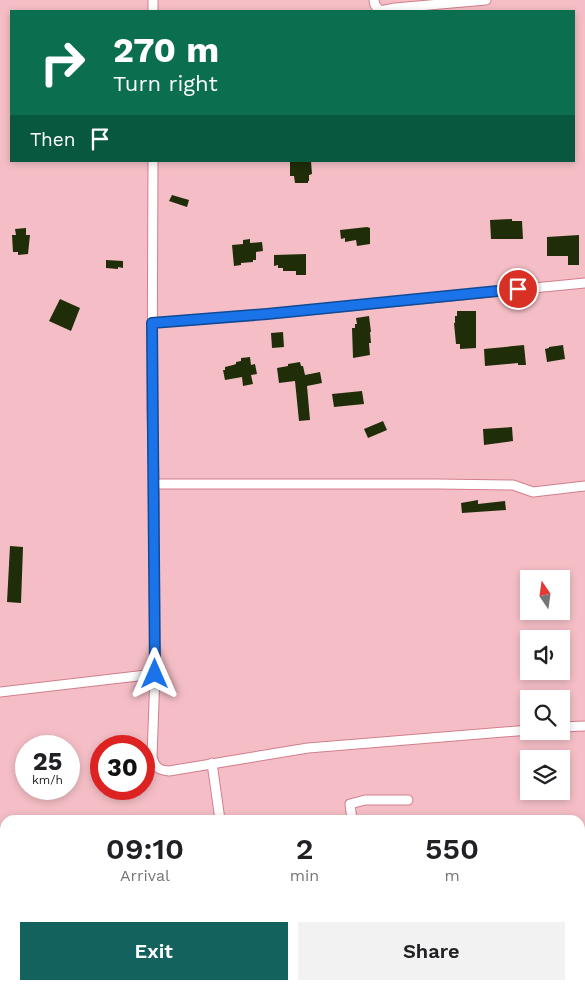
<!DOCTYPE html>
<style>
body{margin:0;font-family:"Work Sans",sans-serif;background:#f2f2f2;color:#202124;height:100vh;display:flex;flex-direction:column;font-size:19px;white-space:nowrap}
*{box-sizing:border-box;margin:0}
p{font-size:16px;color:#757577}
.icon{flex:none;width:28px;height:28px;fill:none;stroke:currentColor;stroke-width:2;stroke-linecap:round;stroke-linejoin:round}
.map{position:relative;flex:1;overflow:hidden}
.side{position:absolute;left:0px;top:815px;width:585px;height:175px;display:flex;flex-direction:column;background:#fff;border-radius:15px 15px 0 0;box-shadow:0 2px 8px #0003}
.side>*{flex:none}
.top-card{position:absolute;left:10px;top:10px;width:565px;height:152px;border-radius:0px;box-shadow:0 2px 8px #0003;background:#0b6e4f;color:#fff;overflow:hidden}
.needle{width:32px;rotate:347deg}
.tools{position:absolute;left:520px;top:570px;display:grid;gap:10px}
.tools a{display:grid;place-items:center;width:50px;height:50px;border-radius:0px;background:#fff;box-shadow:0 2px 8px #0003;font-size:25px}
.speed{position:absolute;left:15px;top:735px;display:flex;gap:10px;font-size:25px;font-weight:700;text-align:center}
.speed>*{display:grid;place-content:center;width:65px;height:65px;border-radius:50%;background:#fff;box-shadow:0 2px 8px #0003;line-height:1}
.speed small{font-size:12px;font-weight:400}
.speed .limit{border:8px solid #d22;background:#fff;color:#111}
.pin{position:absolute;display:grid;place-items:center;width:42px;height:42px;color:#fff;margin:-21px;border:2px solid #fff;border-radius:50%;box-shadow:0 1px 5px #0007}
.me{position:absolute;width:55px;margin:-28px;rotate:0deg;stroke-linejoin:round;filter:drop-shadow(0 0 4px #0008)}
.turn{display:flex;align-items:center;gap:18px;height:105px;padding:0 20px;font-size:22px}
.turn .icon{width:65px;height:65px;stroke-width:2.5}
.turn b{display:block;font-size:35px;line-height:42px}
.then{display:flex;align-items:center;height:48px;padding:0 20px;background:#0003;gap:10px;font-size:19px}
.eta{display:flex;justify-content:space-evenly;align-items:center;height:85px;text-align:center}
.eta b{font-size:30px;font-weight:600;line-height:35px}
.button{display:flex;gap:10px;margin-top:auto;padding:10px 20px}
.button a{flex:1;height:58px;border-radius:0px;background:#14625e;color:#fff;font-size:20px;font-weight:600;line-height:58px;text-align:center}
.button a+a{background:#f2f2f2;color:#202124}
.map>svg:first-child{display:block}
</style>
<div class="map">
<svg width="585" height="990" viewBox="0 0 585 990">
<rect width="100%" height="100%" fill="#f5bec6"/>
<g fill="#1f2e09">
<polygon points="290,161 311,161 312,174 309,175 309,181 308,181 308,183 295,183 294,176 290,176"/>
<polygon points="172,195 189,200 187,207 169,201"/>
<polygon points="512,219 512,221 522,221 523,239 491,239 490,220"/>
<polygon points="367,227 370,228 370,244 357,246 356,240 345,242 345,238 341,239 340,230"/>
<polygon points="26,228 26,235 30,235 28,254 18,255 18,252 13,252 12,235 16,235 15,229"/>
<polygon points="579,235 579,265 568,265 568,256 547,256 547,237"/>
<polygon points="250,239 250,243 262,242 263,251 256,252 256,260 253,260 253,262 241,263 241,265 234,266 232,245 243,244 243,240"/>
<polygon points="306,254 306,275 296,275 296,271 283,271 283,268 278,268 278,265 274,266 274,255"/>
<polygon points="106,260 123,261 123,268 118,267 118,269 106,268"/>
<polygon points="60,299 80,308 71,331 49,321"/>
<polygon points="457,311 476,311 476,348 460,349 460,344 456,344 454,323 455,323 455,316 457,316"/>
<polygon points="369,316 371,332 370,332 371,343 369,343 370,355 353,358 352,328 355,328 355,324 357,324 356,318"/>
<polygon points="283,332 284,347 272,348 271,333"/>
<polygon points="524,345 526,365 518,365 518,363 485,366 484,349"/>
<polygon points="563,345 565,359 547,362 545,349 549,348 549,347"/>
<polygon points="250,357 251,365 255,364 257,374 251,375 253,384 243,386 242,377 225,380 223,370 225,370 225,367 233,365 236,364 236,362 241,361 241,358"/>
<polygon points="300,362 301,366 303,366 305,375 320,372 322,383 307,386 310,420 299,421 295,381 279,383 277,368 288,366 288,364"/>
<polygon points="362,391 364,404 334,407 332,394"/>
<polygon points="383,421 387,430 368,438 364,429"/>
<polygon points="512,427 513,441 484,445 483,429"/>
<polygon points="478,500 478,504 505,501 506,510 462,513 461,503"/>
<polygon points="10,546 23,547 21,603 7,602"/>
</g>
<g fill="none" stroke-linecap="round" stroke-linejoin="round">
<g stroke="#d27e8c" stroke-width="11">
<g id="street">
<polyline points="153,0 153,11"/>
<polyline points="374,0 375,5 380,11 395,8 486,0"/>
<polyline points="153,161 152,408 154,484 437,484 513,485 533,492 585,486"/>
<polyline points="152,323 267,314 585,283"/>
<polyline points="154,484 155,674"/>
<path d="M0,692l155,-18 -3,83c3,10 6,13 17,14l139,-23 221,-18"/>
<polyline points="561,727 585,726"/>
<polyline points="212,763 220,820"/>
<polyline points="352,820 350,804 365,800 408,800"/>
<polyline points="0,857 5,887"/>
<polyline points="22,985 22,990"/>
<polyline points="228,985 228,990"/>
<polyline points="372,985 373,990"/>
<polyline points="478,985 479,990"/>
</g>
</g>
<use href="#street" stroke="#fff" stroke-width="9"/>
</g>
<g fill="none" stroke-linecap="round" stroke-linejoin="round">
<g stroke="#114b97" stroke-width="12">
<polyline id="route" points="155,674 152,323 267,314 518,289"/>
</g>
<use href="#route" stroke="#1a73e8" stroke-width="9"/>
</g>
</svg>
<div class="tools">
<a><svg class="needle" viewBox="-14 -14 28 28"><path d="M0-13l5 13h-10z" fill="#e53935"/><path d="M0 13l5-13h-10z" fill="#757577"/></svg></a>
<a><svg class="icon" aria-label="sound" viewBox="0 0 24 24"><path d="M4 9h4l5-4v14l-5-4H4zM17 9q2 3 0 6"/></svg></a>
<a><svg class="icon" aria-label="search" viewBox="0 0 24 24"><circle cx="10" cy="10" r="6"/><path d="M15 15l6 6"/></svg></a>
<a><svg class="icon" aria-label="layers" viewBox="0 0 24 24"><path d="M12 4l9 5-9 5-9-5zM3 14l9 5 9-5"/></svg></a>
</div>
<div class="speed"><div>25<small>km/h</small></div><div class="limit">30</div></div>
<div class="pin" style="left:518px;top:289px;background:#d93025"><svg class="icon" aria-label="arrive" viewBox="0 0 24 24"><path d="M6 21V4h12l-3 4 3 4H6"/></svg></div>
<svg class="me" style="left:155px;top:674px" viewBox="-20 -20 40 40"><path d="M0-17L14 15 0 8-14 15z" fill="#1a73e8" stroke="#fff" stroke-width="4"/></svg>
<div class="top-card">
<div class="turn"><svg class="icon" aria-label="right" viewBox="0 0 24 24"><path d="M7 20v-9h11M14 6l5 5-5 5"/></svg><div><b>270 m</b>Turn right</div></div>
<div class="then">Then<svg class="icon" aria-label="arrive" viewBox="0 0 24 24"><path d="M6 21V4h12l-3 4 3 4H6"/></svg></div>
</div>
<section class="side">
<div class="eta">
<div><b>09:10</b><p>Arrival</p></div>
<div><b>2</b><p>min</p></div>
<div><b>550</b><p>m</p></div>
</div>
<div class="button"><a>Exit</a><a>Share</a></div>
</section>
</div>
